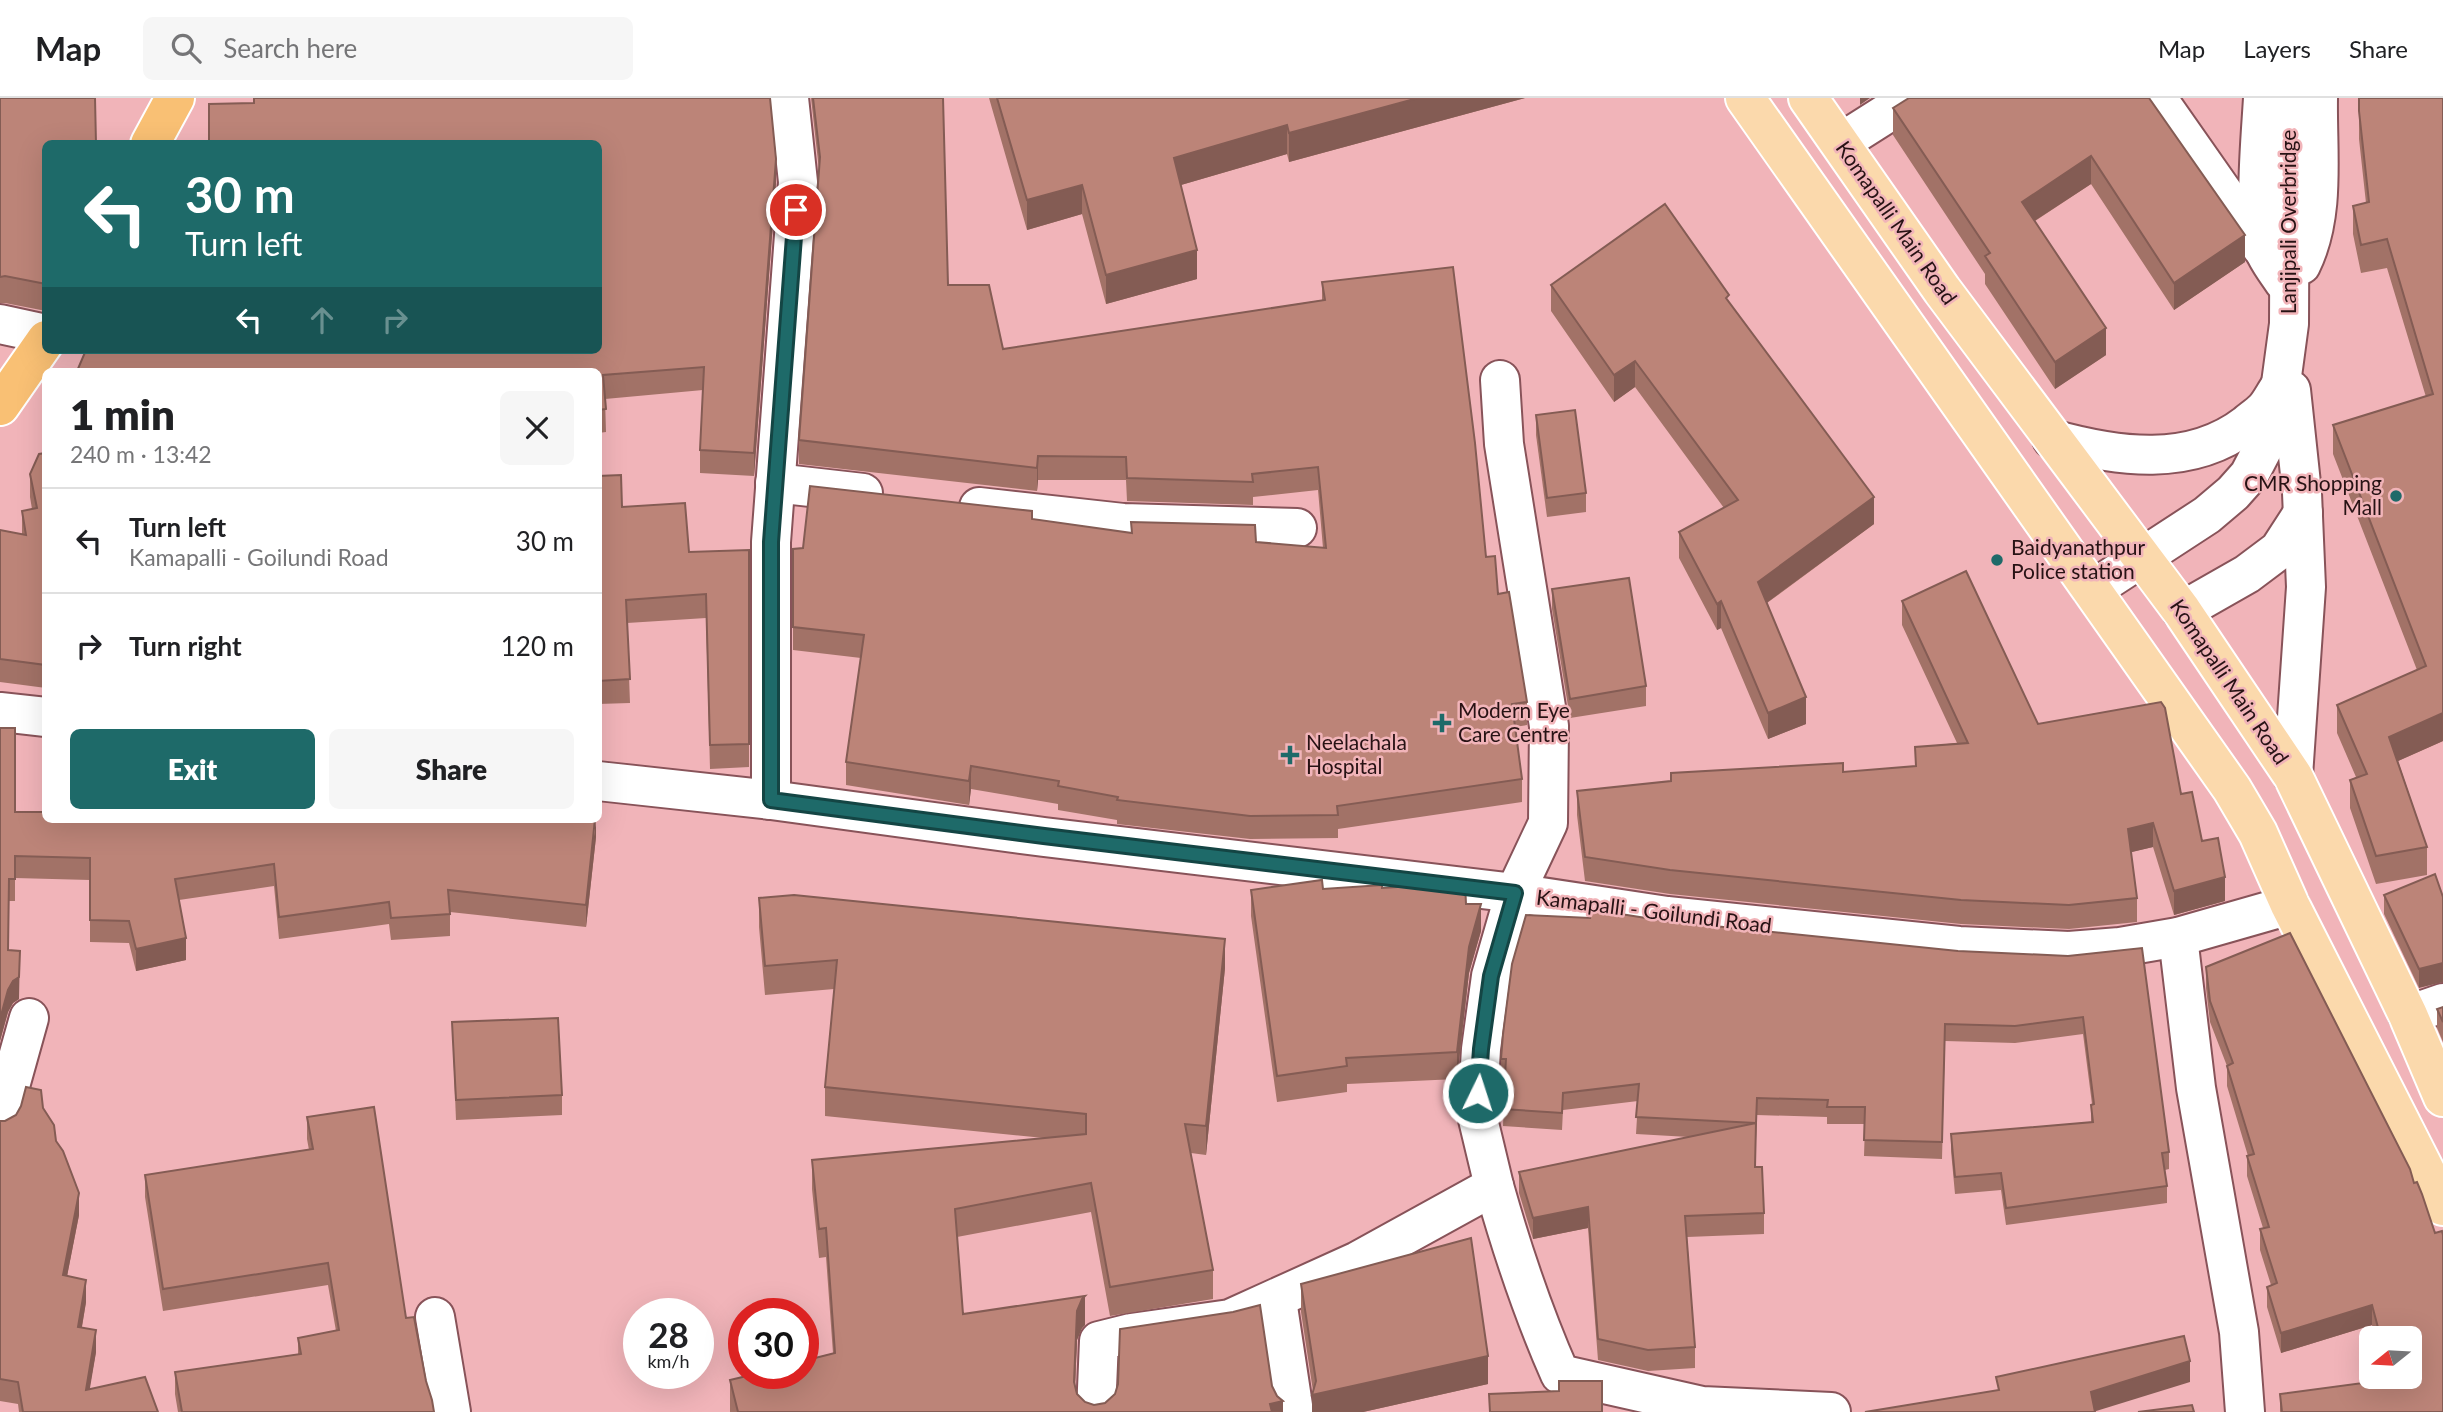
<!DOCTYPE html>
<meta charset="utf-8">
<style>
body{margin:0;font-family:Lato,sans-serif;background:#f6f6f6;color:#202124;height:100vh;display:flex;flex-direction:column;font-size:26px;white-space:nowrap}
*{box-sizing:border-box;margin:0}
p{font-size:23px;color:#757577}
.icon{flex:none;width:38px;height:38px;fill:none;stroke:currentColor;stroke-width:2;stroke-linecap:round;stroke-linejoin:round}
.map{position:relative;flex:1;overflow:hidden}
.side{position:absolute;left:42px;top:270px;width:560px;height:455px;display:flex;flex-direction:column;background:#fff;border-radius:10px;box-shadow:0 7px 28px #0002}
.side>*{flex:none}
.banner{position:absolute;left:42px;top:42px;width:560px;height:214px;border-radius:10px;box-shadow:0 7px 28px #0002;background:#1e6a69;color:#fff;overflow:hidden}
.needle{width:46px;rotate:252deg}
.tools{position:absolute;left:2359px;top:1228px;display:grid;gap:14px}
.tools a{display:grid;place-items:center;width:63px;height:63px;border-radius:10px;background:#fff;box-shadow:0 7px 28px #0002;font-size:35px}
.speed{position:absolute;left:623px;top:1200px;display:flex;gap:14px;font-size:35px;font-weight:700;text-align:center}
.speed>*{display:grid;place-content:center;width:91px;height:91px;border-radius:50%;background:#fff;box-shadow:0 7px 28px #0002;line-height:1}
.speed small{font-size:18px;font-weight:400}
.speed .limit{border:10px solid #d22;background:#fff;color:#111}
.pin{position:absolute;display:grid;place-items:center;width:60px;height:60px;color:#fff;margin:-30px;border:4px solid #fff;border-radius:50%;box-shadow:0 2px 7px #0007}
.me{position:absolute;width:77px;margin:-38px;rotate:4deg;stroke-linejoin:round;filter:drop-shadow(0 0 5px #0008)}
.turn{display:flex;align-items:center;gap:24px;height:147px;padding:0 28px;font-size:32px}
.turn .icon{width:91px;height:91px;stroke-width:2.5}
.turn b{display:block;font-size:49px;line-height:60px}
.lanes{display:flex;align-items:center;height:66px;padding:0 28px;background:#0003;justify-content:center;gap:35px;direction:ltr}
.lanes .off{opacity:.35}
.round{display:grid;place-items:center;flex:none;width:74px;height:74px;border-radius:10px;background:#f6f6f6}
.headline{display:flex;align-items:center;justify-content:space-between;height:119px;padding:0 28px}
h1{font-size:42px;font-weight:800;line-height:52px}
.cta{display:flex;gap:14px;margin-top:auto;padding:14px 28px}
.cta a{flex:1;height:80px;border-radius:10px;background:#1e6a69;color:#fff;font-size:28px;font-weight:800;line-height:80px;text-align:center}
.cta a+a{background:#f6f6f6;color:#202124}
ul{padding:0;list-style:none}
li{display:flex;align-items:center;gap:21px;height:105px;padding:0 28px;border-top:2px solid #e0e0e0}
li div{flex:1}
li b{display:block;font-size:26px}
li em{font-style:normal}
header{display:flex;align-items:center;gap:42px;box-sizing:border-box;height:98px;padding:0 35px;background:#fff;border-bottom:2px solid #e0e0e0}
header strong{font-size:33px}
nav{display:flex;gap:38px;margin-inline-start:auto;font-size:24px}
.search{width:490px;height:63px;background:#f6f6f6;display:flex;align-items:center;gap:18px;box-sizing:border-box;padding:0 24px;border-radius:10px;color:#757577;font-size:26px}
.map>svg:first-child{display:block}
</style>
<header>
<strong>Map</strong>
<div class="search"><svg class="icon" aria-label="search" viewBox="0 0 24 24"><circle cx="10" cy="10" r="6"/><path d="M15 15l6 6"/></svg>Search here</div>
<nav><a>Map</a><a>Layers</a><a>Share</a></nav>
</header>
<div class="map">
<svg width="2443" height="1314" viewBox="0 0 2443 1314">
<rect width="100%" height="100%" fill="#f1b4b9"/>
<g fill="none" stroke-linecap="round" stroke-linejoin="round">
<g stroke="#885359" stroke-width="42">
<g id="minor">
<polyline points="2157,0 2262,150"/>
<path d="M2263,0c-2,37 -11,125 3,156 5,10 12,19 18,28"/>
<polyline points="1840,45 1911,0"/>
<path d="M2301,167c25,-50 16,-112 17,-167"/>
<polyline points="0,226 46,236"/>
<polyline points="2291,292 2302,395 2306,489 2293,678"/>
<path d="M2052,341c65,18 138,29 195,-15 6,-5 12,-9 17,-14 6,-6 10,-15 15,-22"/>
<polyline points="775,385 863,395"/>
<polyline points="979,409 1123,425 1297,430"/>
<polyline points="2092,492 2207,417 2233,395 2249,377 2271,335 2277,315 2289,226 2290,0"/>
<polyline points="2182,513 2247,476 2279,452 2303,415"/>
<polyline points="0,614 46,619"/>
<polyline points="598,683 771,702 1044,739 1515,795 1667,818 1959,848 2069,853 2120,849 2178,839 2290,807"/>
<polyline points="771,702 771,444 798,84 789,0"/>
<polyline points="2178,839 2196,990 2239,1234 2245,1314"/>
<polyline points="2408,917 2443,905"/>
<polyline points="0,1024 29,920"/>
<path d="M1494,1088c18,64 39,127 66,188l142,32 129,6"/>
<polyline points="1277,1202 1294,1314"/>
<polyline points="435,1219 451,1314"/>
<polyline points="1096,1314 1099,1243 1131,1235 1230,1221 1358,1163 1494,1088 1477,1017 1481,951 1491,878 1515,795 1548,725 1549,628 1504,346 1500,282"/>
</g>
</g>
<g stroke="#fff" stroke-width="42">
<g id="major">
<polyline points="1745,0 2232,691 2258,735 2290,807 2443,1108"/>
<polyline points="1808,0 1942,192 2182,513 2293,678 2408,917 2443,999"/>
</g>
</g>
<g stroke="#fff" stroke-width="42">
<g id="highway">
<polyline points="150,46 175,0"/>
<polyline points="0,308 46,242"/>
</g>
</g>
<use href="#minor" stroke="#fff" stroke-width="38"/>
<use href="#major" stroke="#fbd9ac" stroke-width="38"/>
<use href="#highway" stroke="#f9c074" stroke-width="38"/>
</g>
<g fill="#a27267">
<polygon points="0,0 46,46 46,213 5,205 0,205"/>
<polygon points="811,0 943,0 948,187 1003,251 1322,202 1322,184 1486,459 1498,496 1527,604 1527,627 1515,629 1522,681 1522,704 1338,731 1338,740 1250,741 1117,726 1117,722 1058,712 1058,706 971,691 969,707 846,687 846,664 861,560 793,552 793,451 803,450 1032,421 1131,435 1131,424 1256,444 1323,450 1318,392 1253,399 1253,407 1127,403 1126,382 1038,382 1037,393 799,366 799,342 819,72"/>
<polygon points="989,0 1525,0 1289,64 1287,56 1181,87 1197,181 1106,206 1082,116 1027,132"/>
<polygon points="2149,0 2245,164 2174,212 2091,86 2035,123 2106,257 2055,291 1985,186 1985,176 1893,37 1893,10"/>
<polygon points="2359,0 2443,0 2443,643 2398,663 2427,749 2427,777 2376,786 2350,710 2350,682 2356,679 2337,635 2337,607 2417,572 2333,356 2333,327 2426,299 2387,170 2361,175 2353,136 2353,108 2366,105 2359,41"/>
<polygon points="776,84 754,378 700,375 700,352 703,292 605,301 606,334 598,335 598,273"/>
<polygon points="1551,187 1729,204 1874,426 1767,505 1806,626 1768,641 1721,530 1717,532 1679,460 1679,434 1724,410 1635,289 1614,304 1551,213"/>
<polygon points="1536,317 1586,395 1586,414 1547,419 1536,337"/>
<polygon points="46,355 46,590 0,584 0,432 22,436 22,413 32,411 30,399 30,376"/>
<polygon points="598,378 622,409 689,454 749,452 749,669 710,671 706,520 627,525 630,605 598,606"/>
<polygon points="1552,491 1646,588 1646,608 1570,620 1552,511"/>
<polygon points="1902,503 2038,626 2181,696 2225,803 2174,817 2153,749 2131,754 2137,800 2137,824 2069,831 1961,826 1670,796 1585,783 1577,717 1577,693 1843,674 1915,668 1915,649 1957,645 1902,527"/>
<polygon points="0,630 15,714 596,739 586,829 450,814 450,838 391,842 389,826 279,841 274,788 179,802 186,862 136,873 129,845 90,844 90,782 15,780 15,803 9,803 8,852 19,901 13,905 8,914 0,943"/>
<polygon points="1382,790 1466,806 1481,833 1469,875 1457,981 1347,986 1347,994 1277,1004 1251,818 1251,792"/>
<polygon points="2384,797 2443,799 2419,890 2384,816"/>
<polygon points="759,800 1225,870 1206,1057 1191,1055 1213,1172 1213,1201 1110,1218 1091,1114 957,1139 963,1216 1085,1227 1082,1230 1077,1242 1075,1288 1077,1296 1085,1304 1094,1307 1272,1288 1283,1314 730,1314 730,1282 833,1255 826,1159 819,1160 812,1091 812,1062 1044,1040 825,1018 825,989 834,891 765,897 759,829"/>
<polygon points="1589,811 1665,823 1958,853 2068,858 2169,1054 2169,1071 2165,1072 2167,1088 2167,1105 2006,1127 2001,1092 1955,1096 1951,1053 1951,1036 2091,1024 2091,1007 2092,1006 2083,936 2015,945 1945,943 1942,1061 1864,1058 1865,1026 1827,1026 1827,1019 1757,1017 1755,1069 1764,1115 1764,1136 1687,1139 1695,1249 1695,1270 1648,1273 1598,1262 1588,1130 1533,1141 1519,1095 1519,1074 1689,1039 1636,1036 1638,1003 1563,1012 1562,1032 1503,1028 1505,978 1501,978 1501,961 1589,820"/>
<polygon points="2290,835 2410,1071 2414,1085 2417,1084 2422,1096 2435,1135 2442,1133 2443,1137 2443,1314 2280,1314 2280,1296 2387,1282 2387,1279 2410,1279 2410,1241 2375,1241 2372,1227 2281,1255 2267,1209 2267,1189 2271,1187 2260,1152 2260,1131 2263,1130 2247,1078 2247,1058 2248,1058 2227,988 2227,968 2210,924 2206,890 2206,869"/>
<polygon points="2443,909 2443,944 2437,930 2437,911"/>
<polygon points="452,924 562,997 562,1017 456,1022"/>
<polygon points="43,1010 56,1043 79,1117 67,1178 86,1204 82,1229 96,1254 89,1292 158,1314 19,1314 18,1306 0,1303 0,1023 5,1023"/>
<polygon points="307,1019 406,1220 434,1314 178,1314 175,1296 175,1274 298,1256 298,1240 336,1233 328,1187 163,1213 145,1099 145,1077 309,1052 307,1041"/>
<polygon points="1301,1186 1488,1286 1363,1314 1312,1314 1313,1293 1301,1214"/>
</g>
<g fill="#845c54">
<polygon points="1418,0 1525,0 1289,64 1289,35"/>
<polygon points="1860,0 1870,0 1860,7"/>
<polygon points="1287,27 1287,56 1174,89 1174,60"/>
<polygon points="2091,58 2091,86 2022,131 2022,104"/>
<polygon points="776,61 776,84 754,378 754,355"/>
<polygon points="1082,87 1082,116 1027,132 1027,102"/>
<polygon points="2245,137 2245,164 2174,212 2174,185"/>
<polygon points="1197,152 1197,181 1106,206 1106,177"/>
<polygon points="2106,230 2106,257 2055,291 2055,264"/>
<polygon points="1635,263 1635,289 1614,304 1614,277"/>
<polygon points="1038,358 1038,382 1037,393 1037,370"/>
<polygon points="1874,399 1874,426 1758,511 1758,484"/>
<polygon points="1721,503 1721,530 1717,532 1717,506"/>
<polygon points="1806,599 1806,626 1768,641 1768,615"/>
<polygon points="2443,615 2443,643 2389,667 2389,639"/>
<polygon points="971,668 971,691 969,707 969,683"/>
<polygon points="596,721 596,739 586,829 586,807"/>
<polygon points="2153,725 2153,749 2128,755 2128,731"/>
<polygon points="2225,779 2225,803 2174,817 2174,793"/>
<polygon points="1481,806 1481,833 1469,875 1457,981 1457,954 1469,849"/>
<polygon points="186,840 186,862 136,873 136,851"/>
<polygon points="1225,841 1225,870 1206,1057 1206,1028"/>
<polygon points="20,853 19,901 13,905 8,914 0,943 0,921"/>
<polygon points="2443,865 2443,884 2419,890 2419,871"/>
<polygon points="79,1095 79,1117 63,1199 63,1177"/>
<polygon points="1588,1109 1588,1130 1533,1141 1533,1120"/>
<polygon points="86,1182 86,1204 78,1251 78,1229"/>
<polygon points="1085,1198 1085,1227 1082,1230 1077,1242 1074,1313 1077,1213 1082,1201"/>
<polygon points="2372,1207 2372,1227 2281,1255 2281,1235"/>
<polygon points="96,1232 96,1254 86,1314 86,1292"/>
<polygon points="1488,1258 1488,1286 1363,1314 1312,1314 1312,1297"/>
<polygon points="2190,1263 2190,1284 2093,1314 2091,1294"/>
<polygon points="1283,1303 1283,1314 1270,1314 1270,1306"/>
</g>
<g fill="#bc8478" stroke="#845c54" stroke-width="2">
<polygon points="0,0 95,0 96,46 46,46 46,186 5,178 0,179"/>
<polygon points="254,0 770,0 776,61 754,355 700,352 704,269 603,277 606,311 598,312 598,273 77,273 86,252 598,252 598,46 209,46 209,6 254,5"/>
<polygon points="813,0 943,0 948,187 989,187 1003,251 1325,202 1322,184 1453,169 1475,345 1486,459 1495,458 1498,496 1509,494 1527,604 1512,606 1522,681 1337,708 1338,717 1250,718 1117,702 1118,699 1058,688 1059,683 971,668 969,683 846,664 864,537 793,529 793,451 803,450 810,388 1032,413 1032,421 1132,435 1131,424 1255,427 1256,444 1326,450 1318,369 1252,376 1253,384 1127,380 1126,359 1038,358 1037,370 799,342 820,59"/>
<polygon points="997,0 1418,0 1289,35 1287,27 1174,60 1197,152 1106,177 1082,87 1027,102"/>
<polygon points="1909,0 2149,0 2245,137 2174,185 2091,58 2022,104 2106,230 2055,264 1985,158 1990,155 1893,10"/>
<polygon points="2359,0 2443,0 2443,615 2389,639 2427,749 2376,758 2350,682 2367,676 2337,607 2426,568 2333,327 2433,296 2387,141 2361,147 2353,108 2369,104 2359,13"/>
<polygon points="1665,106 1729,197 1726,200 1874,399 1758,484 1806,599 1768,615 1721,503 1717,506 1679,434 1738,402 1635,263 1614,277 1551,187"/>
<polygon points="1575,312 1586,395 1547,400 1536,317"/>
<polygon points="46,355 46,567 0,561 0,432 26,437 22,413 37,410 30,376 39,356"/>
<polygon points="621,377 622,409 685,405 689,454 749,452 749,646 710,647 706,496 626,502 630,581 598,583 598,378"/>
<polygon points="1966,473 2038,626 2161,604 2165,610 2181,696 2192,694 2202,743 2218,740 2225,779 2174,793 2153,725 2128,731 2137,800 2069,807 1961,802 1670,772 1585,759 1577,693 1671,683 1671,675 1843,665 1843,674 1916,668 1915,649 1968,645 1902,503"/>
<polygon points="1629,480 1646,588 1570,601 1552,491"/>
<polygon points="0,630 15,630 15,714 46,714 46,721 595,721 586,807 448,792 450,816 391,820 389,804 279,819 274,766 175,781 186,840 136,851 129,823 90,822 90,760 15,758 15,781 9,781 8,852 20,853 19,879 13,883 8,892 0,921"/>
<polygon points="2435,776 2443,799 2443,865 2419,871 2384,797"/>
<polygon points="1322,782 1323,791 1382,787 1382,790 1465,785 1466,806 1481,806 1469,849 1457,954 1346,960 1347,968 1277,978 1251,792"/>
<polygon points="794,797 1225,841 1206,1028 1185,1026 1213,1172 1110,1189 1091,1085 955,1111 963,1216 1085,1198 1082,1201 1077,1213 1074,1284 1077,1296 1085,1304 1094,1307 1105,1305 1115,1296 1118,1286 1120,1231 1233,1214 1260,1207 1272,1288 1277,1298 1283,1303 1270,1306 1272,1314 738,1314 730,1282 755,1276 803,1276 803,1263 835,1255 826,1130 819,1131 812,1062 1086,1036 1086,1016 825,989 837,862 765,868 759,800"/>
<polygon points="1589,811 1665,823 1958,853 2068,858 2142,850 2169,1054 2162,1055 2167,1088 2006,1110 2001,1075 1955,1079 1951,1036 2093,1024 2091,1007 2094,1006 2083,919 2015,928 1945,926 1942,1044 1864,1042 1865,1009 1827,1009 1828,1002 1757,1000 1756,1025 1636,1019 1639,986 1563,995 1562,1015 1503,1011 1506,961 1501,961 1503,936 1512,866 1526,817 1590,820"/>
<polygon points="2290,835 2410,1071 2414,1085 2417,1084 2422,1096 2435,1135 2442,1133 2443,1137 2443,1314 2282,1314 2280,1296 2393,1281 2392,1279 2410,1279 2410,1241 2381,1241 2372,1207 2281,1235 2267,1189 2277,1185 2260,1131 2269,1129 2247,1058 2254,1056 2227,968 2233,965 2210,903 2206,869"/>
<polygon points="2443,909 2443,924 2437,911"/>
<polygon points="558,920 562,997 456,1002 452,924"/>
<polygon points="26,989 41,992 43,1010 54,1027 56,1043 63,1053 79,1095 63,1177 86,1182 78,1229 96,1232 86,1292 145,1279 158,1314 23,1314 18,1284 0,1281 0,1023 5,1023 16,1017 21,1008"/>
<polygon points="374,1009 406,1220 414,1219 426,1283 432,1302 434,1314 182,1314 175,1274 301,1256 298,1240 339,1232 328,1165 163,1191 145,1077 313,1051 307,1019"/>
<polygon points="1756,1025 1755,1069 1762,1069 1764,1115 1685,1118 1695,1249 1648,1252 1598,1241 1588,1109 1533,1120 1519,1074"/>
<polygon points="1471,1140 1488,1258 1312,1297 1316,1283 1301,1186"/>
<polygon points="2184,1238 2190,1263 2091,1294 2095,1314 1865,1314 1999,1292 1996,1279"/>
<polygon points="1559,1283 1602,1283 1602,1314 1490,1314 1489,1296 1559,1293"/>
<polygon points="2192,1307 2194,1314 2138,1314"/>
</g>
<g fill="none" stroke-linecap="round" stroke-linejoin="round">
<g stroke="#144544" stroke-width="18">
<polyline id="route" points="796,112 771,444 771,702 1044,738 1515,795 1491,878 1481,951 1478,995"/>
</g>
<use href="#route" stroke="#1e6a69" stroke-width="12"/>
</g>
<g fill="#1e6a69" stroke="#f1b4b9" stroke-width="2.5">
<circle cx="2396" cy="398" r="7"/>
<circle cx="1997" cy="462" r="7"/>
<path d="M1438.5 614.5h7v7h7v7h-7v7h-7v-7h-7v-7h7z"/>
<path d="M1286.5 646.5h7v7h7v7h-7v7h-7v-7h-7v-7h7z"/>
</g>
<g text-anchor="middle" stroke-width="5" stroke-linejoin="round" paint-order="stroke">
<g font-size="21" fill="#271214" stroke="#f1b4b9">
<text transform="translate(2289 124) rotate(-90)" y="7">Lanjipali Overbridge</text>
<text transform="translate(1896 125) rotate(55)" y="7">Komapalli Main Road</text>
<text transform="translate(2229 584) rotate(56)" y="7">Komapalli Main Road</text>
<text transform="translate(1654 814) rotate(7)" y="7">Kamapalli - Goilundi Road</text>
</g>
<g font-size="21" fill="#271214" stroke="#f1b4b9" text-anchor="start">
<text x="2382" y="393" text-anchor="end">CMR Shopping<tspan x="2382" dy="24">Mall</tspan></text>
<text x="2011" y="457">Baidyanathpur<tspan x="2011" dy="24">Police station</tspan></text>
<text x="1458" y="620">Modern Eye<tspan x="1458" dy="24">Care Centre</tspan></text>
<text x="1306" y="652">Neelachala<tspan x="1306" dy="24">Hospital</tspan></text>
</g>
</g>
</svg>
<div class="tools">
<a><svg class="needle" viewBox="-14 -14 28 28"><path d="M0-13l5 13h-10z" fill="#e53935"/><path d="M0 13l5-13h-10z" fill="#757577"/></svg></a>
</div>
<div class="speed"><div>28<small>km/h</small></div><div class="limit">30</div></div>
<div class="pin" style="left:796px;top:112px;background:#d93025"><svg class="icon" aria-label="arrive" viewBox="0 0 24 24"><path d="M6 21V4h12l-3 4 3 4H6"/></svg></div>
<svg class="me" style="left:1478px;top:995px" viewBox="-20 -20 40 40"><circle r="17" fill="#1e6a69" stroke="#fff" stroke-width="3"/><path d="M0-11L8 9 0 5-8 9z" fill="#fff"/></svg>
<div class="banner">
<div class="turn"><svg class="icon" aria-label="left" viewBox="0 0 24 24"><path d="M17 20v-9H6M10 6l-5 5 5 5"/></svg><div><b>30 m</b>Turn left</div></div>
<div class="lanes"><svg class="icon" aria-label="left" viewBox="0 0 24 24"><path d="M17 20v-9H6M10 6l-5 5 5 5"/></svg><svg class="icon off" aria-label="ahead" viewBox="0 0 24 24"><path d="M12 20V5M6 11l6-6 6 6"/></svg><svg class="icon off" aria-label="right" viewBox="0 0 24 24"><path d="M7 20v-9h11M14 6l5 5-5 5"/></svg></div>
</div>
<section class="side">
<div class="headline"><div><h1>1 min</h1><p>240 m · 13:42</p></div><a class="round"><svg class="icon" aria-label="close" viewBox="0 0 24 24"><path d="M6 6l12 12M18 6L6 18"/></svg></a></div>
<ul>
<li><svg class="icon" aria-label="left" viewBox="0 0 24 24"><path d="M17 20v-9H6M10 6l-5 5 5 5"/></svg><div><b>Turn left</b><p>Kamapalli - Goilundi Road</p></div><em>30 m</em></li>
<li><svg class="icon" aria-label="right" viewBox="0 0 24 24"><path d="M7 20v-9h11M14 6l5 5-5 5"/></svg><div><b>Turn right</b></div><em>120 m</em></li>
</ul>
<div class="cta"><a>Exit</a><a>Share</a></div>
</section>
</div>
